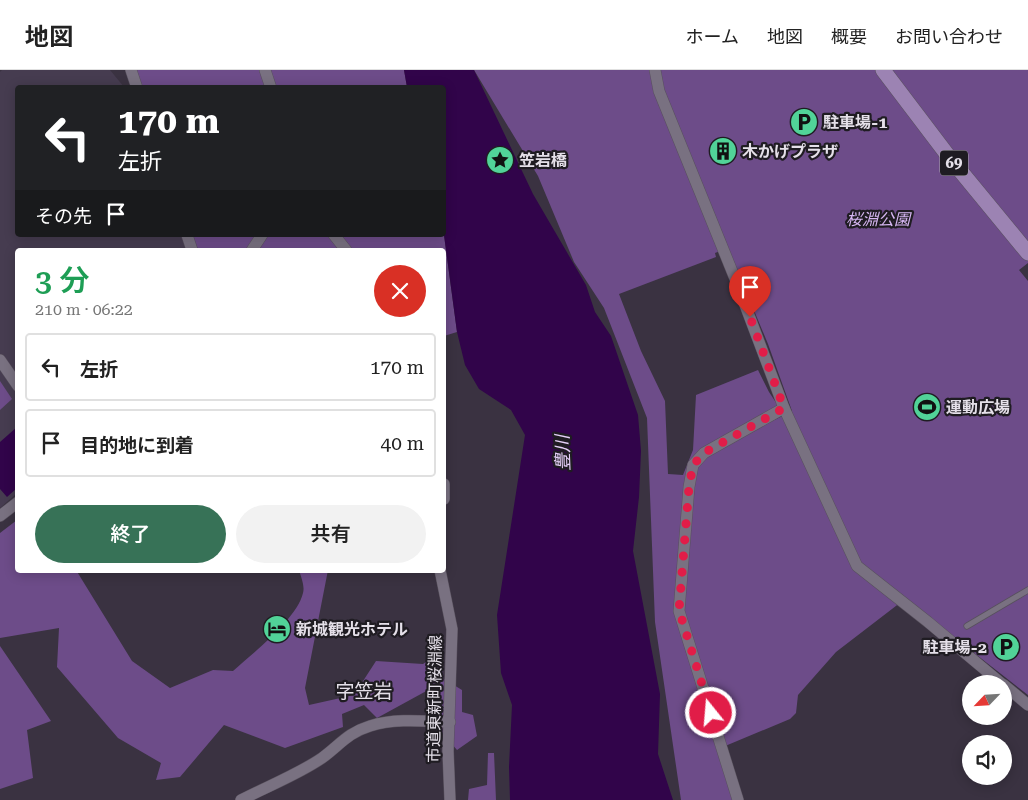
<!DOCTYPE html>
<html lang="ja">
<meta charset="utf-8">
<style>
body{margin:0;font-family:"Roboto Serif","Noto Sans JP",serif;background:#f2f2f2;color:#222;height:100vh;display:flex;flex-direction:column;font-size:19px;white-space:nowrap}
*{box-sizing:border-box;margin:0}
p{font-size:16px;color:#767676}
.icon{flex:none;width:28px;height:28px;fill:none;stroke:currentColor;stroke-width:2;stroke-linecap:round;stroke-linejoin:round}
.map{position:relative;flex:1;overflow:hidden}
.drawer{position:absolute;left:15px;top:178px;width:431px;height:325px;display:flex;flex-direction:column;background:#fff;border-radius:5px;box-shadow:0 2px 12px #0003}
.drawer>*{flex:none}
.top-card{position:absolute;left:15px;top:15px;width:431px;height:152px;border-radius:5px;box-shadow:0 2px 12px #0003;background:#202124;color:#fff;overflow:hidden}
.needle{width:32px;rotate:245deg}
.tools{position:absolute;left:962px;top:605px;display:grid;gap:10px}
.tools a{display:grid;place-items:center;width:50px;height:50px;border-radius:50%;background:#fff;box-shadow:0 2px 12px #0003;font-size:25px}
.pin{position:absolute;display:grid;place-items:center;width:42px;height:42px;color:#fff;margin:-51px -21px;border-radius:50% 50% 50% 0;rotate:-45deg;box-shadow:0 0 5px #0007}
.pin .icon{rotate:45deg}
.me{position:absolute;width:55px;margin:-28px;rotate:343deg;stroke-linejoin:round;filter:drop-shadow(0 0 4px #0008)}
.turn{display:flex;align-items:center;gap:18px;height:105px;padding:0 20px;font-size:22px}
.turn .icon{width:65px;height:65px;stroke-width:2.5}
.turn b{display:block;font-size:35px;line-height:42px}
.then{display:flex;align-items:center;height:48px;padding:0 20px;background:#0003;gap:10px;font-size:19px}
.round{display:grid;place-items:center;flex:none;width:52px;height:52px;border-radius:26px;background:#f2f2f2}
.summary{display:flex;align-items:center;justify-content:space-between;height:85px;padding:0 20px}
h1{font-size:30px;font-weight:600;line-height:38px;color:#1e9e55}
.action{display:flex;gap:10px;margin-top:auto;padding:10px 20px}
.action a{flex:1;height:58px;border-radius:30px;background:#377257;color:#fff;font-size:20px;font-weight:600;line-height:58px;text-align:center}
.action a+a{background:#f2f2f2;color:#222}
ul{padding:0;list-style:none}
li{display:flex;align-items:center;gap:15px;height:68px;margin:0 10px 8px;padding:0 10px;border:2px solid #e0e0e0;border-radius:5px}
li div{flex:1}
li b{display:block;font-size:19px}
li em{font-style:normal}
header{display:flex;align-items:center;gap:30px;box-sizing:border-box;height:70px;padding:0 25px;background:#fff;border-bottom:1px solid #e0e0e0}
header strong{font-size:24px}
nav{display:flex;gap:28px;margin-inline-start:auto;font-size:18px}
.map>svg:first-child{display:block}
</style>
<header>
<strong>地図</strong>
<nav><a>ホーム</a><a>地図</a><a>概要</a><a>お問い合わせ</a></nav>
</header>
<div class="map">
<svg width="1028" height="730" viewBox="0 0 1028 730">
<rect width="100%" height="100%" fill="#3a3241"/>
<polygon fill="#463c50" points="2,0 110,0 124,17 18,18 18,165 182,165 187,180 18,180 17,423 0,438 0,2"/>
<g fill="#6d4c89" fill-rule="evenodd">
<polygon points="136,0 404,0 407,17 142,17"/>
<path d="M474,0h554v193l-9,7 9,11v414l-123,-96 -69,53 -38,43 -2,18 -6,6 -72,30 15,51h-52l-26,-178 -8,-204 -43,-110 -30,-46 -36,-86zM728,178l40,96 24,67 -86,44 -10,12 6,-16 73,-37 2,-10 -8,-12 -11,-22 -62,25 -3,55 -10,25 -15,-1 -3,-73 -24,-50 -22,-57 97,-37 -1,-4z"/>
<polygon points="191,165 444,165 457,262 444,266 444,180 196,180"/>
<polygon points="0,311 12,329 0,340"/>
<path d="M17,450l1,50h58l56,91 38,27 43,-18 20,1c20,-18 64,-52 70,-78 2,-7 -2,-16 -4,-23h29l-23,118 4,17 45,-10 22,-34 47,3 17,-12 4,27 18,11v22l11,3 4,21 -20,14 -19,-22 -8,-39 -53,29 -13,-13 -22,9 1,13 -58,21 -61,-23 -44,52 -24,3 5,-17 -43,-25 -61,-71 2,-39 -59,10v-105z"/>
<polygon points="0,576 51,651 27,660 33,708 0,719"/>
<polygon points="488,683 494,683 496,730 468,730 469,719 487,715"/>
</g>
<g fill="#31044a">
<polygon points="404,0 474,0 533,124 586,215 595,242 611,266 638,345 641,381 639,427 633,481 660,624 658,684 673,730 510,730 509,697 512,635 501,603 497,545 525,365 511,340 479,319 465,295 457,262 444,165 444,18 407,17"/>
<polygon points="17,357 17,418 7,427 0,419 0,372"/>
</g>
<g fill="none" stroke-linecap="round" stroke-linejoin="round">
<g stroke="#58515d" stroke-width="7">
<polyline id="lane" points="967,556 1028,520"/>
</g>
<g stroke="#58515d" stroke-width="12">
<g id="street">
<polyline points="131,0 137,18"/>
<polyline points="265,0 271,18"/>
<polyline points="655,0 659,21 736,211 784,338 857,496 928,552 1002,614"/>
<polyline points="187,165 192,180"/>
<polyline points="334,165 346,180"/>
<polyline points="252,180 262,165"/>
<polyline points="0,290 18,316"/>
<polyline points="444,414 444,429"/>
<polyline points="0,446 18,432"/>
<polyline points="440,500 452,559 448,681 450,730"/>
<polyline points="1004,615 1028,635"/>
<path d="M241,730c27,-14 56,-25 81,-42 18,-13 25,-25 48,-32 25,-8 53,-5 80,-4"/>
<polyline points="738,730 679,541 689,417 693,395 704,383 784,338"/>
</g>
</g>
<g stroke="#58515d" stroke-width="16">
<polyline id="primary" points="883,0 949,87 1028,183"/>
</g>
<use href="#lane" stroke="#797181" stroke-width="5.5"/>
<use href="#street" stroke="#797181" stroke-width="11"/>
<use href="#primary" stroke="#9c83b3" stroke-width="15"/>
</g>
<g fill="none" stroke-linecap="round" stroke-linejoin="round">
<polyline stroke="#e11d48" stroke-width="9" stroke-dasharray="0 16.2" points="711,643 679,540 689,417 693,395 704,383 784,338 750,247"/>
</g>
<defs>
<g id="parking-disc" transform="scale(1.4375)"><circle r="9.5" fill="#51d398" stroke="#1f1c22"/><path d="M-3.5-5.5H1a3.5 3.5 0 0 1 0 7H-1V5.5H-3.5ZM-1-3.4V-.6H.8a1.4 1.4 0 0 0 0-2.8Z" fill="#111"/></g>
<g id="building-disc" transform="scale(1.4375)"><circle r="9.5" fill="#51d398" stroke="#1f1c22"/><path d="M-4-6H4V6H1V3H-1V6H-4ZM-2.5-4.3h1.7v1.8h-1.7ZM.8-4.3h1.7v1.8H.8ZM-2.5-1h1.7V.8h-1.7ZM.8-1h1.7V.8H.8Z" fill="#111"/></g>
<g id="sight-disc" transform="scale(1.4375)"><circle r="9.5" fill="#51d398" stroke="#1f1c22"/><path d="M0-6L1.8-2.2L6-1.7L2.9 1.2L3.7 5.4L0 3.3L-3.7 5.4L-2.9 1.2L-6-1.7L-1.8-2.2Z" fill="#111"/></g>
<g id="stadium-disc" transform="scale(1.4375)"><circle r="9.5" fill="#51d398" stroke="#1f1c22"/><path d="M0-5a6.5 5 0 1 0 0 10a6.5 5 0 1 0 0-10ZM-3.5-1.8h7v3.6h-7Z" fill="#111"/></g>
<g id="hotel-disc" transform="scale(1.4375)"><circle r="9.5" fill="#51d398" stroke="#1f1c22"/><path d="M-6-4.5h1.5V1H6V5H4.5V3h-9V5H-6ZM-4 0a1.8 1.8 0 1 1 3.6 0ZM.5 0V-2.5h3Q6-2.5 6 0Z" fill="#111"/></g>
</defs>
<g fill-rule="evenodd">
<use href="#parking-disc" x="804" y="52"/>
<use href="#building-disc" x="723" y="81"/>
<use href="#sight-disc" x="500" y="90"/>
<use href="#stadium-disc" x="927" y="337"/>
<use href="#hotel-disc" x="277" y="559"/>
<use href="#parking-disc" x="1006" y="577"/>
</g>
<g text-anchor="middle" stroke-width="4.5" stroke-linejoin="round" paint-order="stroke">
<rect fill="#1f1c22" stroke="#aaa5ad" stroke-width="1" x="940" y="80.5" width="28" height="25" rx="4"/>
<g font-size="15" font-weight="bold" fill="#e5e0e9">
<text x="954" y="98">69</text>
</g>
<g font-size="16" font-weight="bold" fill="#e5e0e9" stroke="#1f1c22" text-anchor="start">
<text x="823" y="58">駐車場-1</text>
<text x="742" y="87">木かげプラザ</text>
<text x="519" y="96">笠岩橋</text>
<text x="946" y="343">運動広場</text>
<text x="296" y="565">新城観光ホテル</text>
<text x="987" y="583" text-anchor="end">駐車場-2</text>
</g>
<g font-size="16" font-style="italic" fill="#d6b6f2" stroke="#1f1c22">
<text x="878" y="155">桜淵公園</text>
</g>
<g font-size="16" fill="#e5e0e9" stroke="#1f1c22">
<text transform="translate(434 629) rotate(-89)" y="6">市道東新町桜淵線</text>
</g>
<g font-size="18" font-style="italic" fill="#e5d0f8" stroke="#1f1c22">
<text transform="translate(563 383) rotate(-92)" y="6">豊川</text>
</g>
<g font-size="19" fill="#e5e0e9" stroke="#1f1c22">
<text x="364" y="628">字笠岩</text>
</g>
</g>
</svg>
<div class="tools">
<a><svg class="needle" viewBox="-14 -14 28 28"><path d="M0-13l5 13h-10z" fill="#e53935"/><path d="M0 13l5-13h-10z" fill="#767676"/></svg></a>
<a><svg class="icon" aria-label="sound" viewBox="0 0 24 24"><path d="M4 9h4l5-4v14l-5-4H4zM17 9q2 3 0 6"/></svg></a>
</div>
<div class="pin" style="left:750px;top:247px;background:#d93025"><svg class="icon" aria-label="arrive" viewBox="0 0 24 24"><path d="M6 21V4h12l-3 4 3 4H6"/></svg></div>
<svg class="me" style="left:711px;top:643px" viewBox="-20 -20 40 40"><circle r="17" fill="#e11d48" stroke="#fff" stroke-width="3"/><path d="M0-11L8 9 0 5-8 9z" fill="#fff"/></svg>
<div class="top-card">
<div class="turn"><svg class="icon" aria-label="left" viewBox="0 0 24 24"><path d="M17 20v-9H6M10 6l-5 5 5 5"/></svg><div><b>170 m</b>左折</div></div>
<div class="then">その先<svg class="icon" aria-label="arrive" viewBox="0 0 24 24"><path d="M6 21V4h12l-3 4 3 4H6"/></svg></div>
</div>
<section class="drawer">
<div class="summary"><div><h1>3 分</h1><p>210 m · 06:22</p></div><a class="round" style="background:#d93025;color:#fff"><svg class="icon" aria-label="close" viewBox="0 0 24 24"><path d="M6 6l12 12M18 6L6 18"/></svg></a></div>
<ul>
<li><svg class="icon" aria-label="left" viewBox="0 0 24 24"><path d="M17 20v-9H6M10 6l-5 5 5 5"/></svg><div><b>左折</b></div><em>170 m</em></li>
<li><svg class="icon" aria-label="arrive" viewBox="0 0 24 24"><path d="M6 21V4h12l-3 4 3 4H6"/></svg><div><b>目的地に到着</b></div><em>40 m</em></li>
</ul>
<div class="action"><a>終了</a><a>共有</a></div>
</section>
</div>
